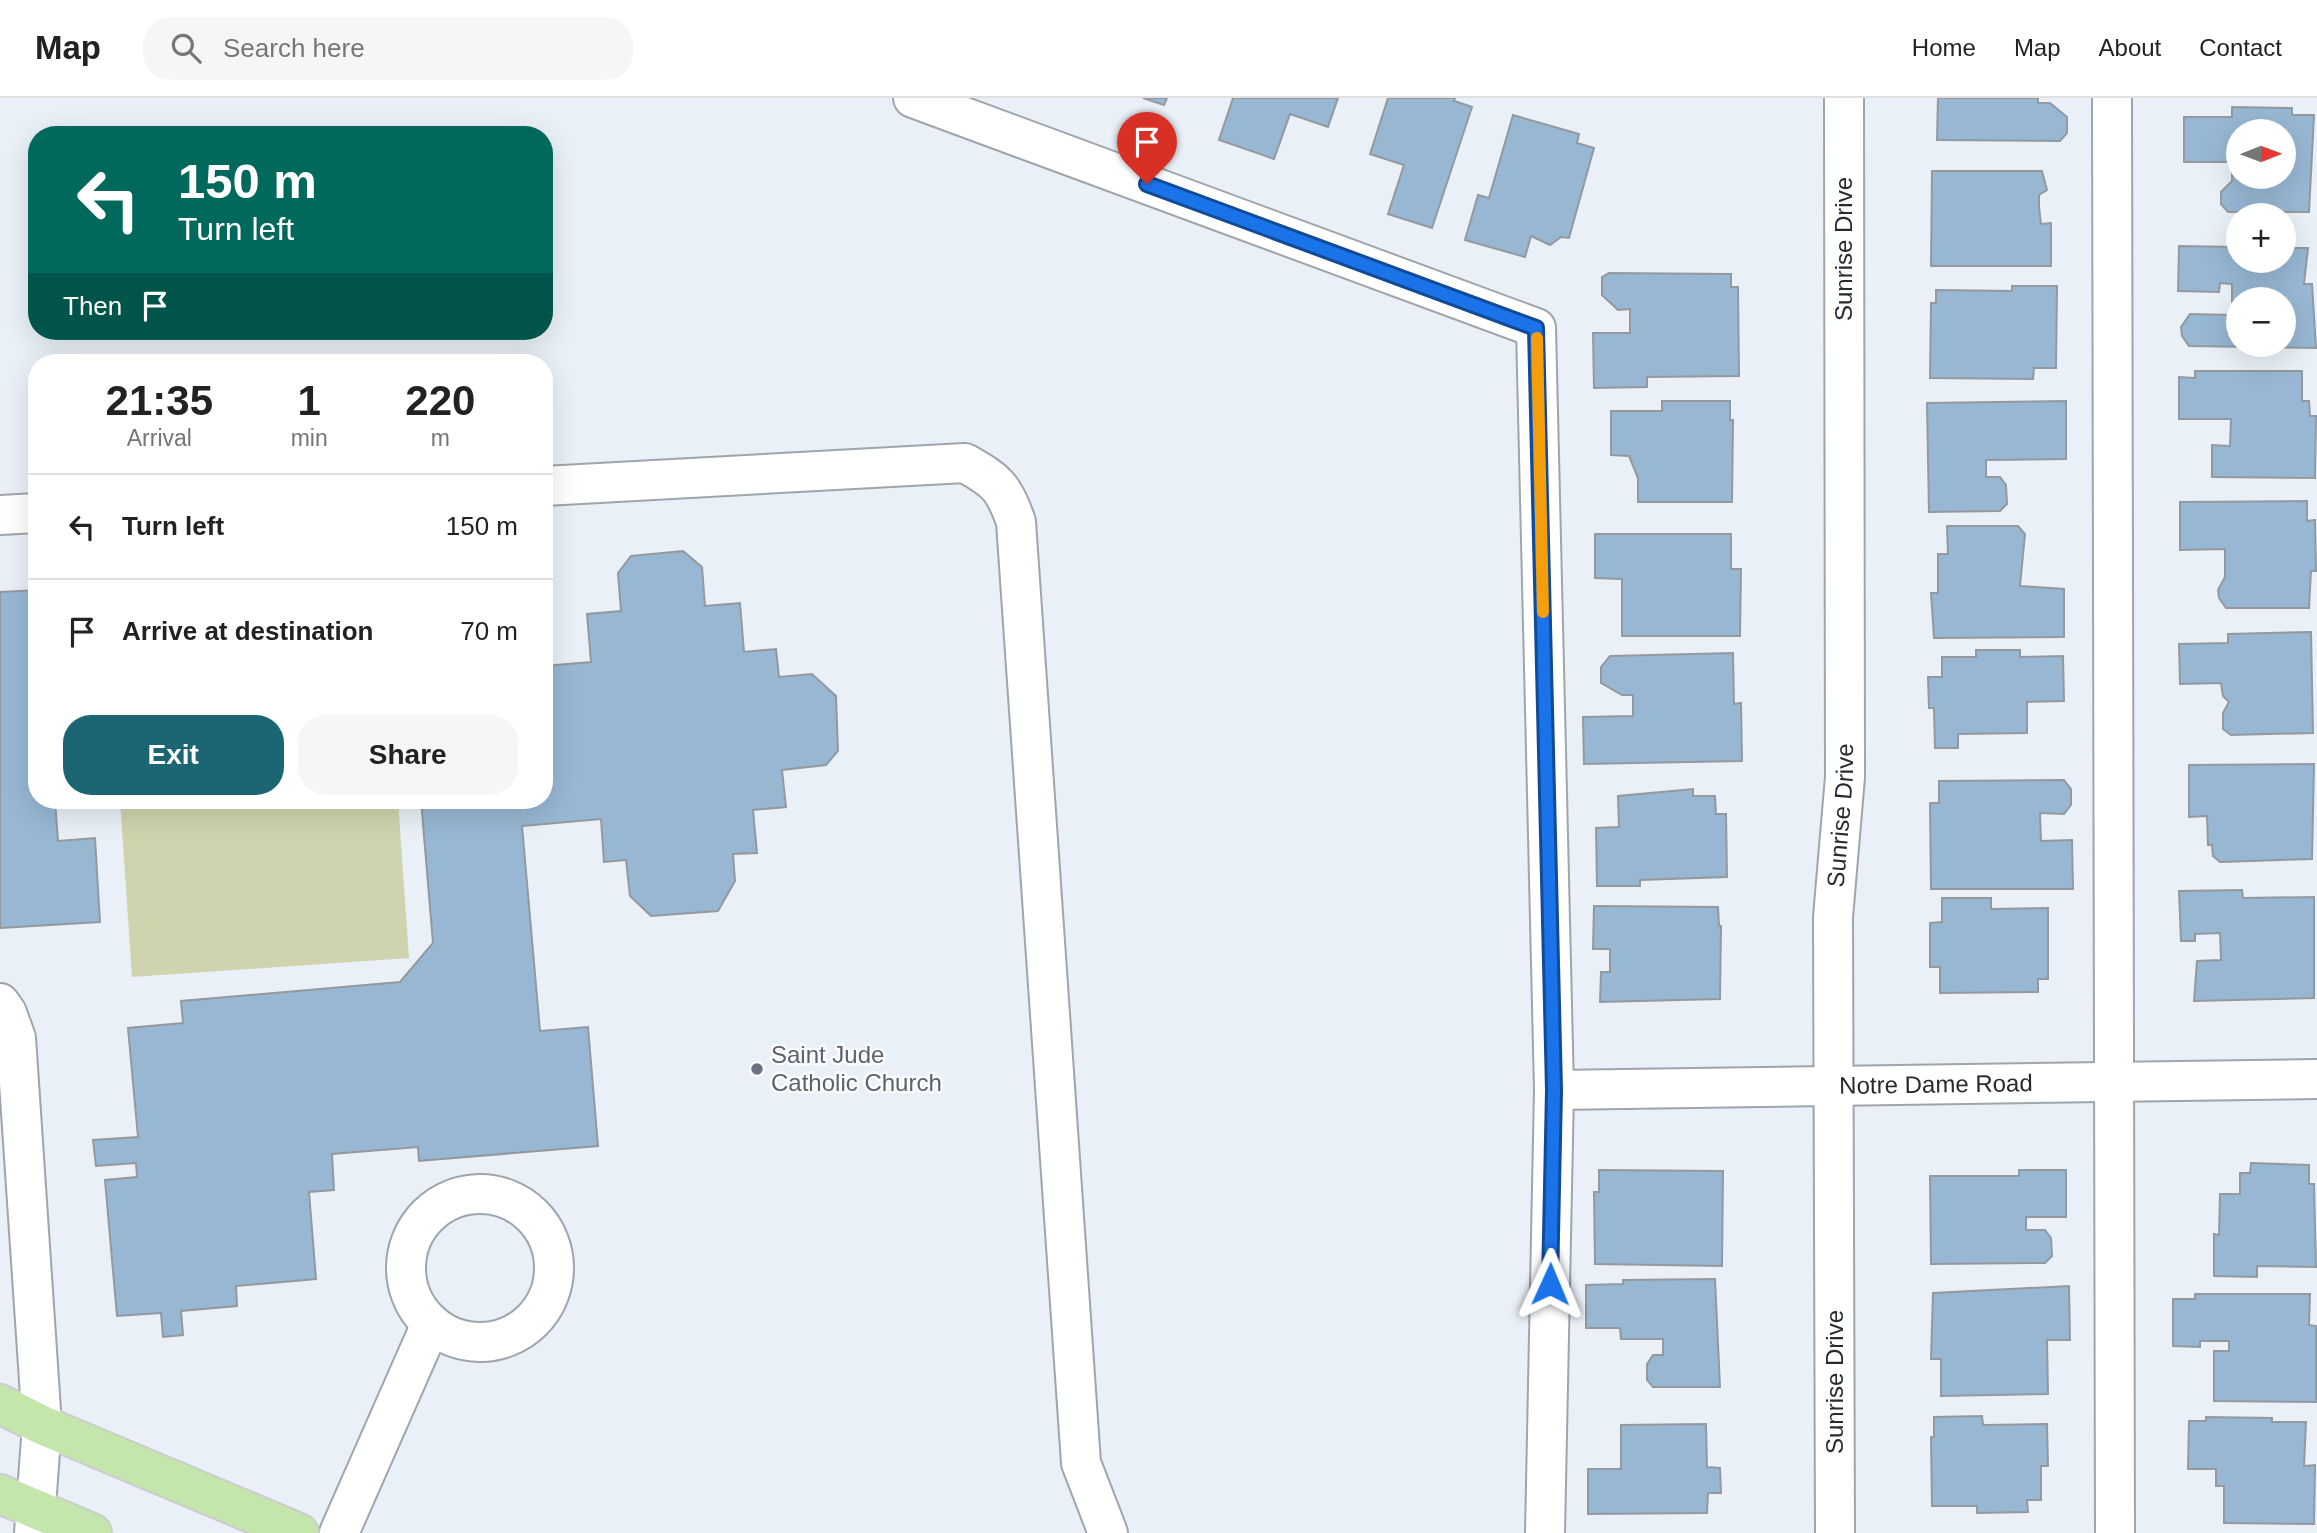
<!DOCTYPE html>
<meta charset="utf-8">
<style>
body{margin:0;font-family:Arial,sans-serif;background:#f6f6f6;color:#222;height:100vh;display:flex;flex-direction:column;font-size:26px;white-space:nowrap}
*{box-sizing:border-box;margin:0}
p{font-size:23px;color:#767676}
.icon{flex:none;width:38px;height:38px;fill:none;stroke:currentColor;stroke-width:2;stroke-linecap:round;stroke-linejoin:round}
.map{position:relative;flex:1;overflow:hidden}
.details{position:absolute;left:28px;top:256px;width:525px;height:455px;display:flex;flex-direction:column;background:#fff;border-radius:28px;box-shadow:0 7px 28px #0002}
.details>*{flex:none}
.guide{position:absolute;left:28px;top:28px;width:525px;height:214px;border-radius:28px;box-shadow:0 7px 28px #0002;background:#00695c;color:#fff;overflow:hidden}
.needle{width:46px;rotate:89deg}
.tools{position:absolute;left:2226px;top:21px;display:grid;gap:14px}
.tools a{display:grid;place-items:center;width:70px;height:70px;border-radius:50%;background:#fff;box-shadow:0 7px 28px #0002;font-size:35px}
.pin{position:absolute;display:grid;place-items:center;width:60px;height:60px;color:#fff;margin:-72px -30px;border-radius:50% 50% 50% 0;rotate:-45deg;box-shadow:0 0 7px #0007}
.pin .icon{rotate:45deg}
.me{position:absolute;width:77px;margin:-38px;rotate:1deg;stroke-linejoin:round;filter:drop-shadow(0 0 5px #0008)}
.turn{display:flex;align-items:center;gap:24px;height:147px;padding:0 35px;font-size:32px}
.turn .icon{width:91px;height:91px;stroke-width:2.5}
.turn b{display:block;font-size:49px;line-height:60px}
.then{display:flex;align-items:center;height:66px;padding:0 35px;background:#0003;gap:14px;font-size:26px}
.eta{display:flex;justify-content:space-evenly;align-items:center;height:119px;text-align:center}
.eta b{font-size:42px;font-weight:700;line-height:49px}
.cta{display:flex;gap:14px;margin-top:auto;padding:14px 35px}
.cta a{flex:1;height:80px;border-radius:28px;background:#1c6572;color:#fff;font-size:28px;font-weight:700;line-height:80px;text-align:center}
.cta a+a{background:#f6f6f6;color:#222}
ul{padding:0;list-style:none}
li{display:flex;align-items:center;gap:21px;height:105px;padding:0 35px;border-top:2px solid #e0e0e0}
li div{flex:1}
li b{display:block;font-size:26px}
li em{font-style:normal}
header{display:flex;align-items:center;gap:42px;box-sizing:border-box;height:98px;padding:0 35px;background:#fff;border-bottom:2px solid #e0e0e0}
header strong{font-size:33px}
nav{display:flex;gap:38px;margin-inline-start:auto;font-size:24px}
.search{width:490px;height:63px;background:#f6f6f6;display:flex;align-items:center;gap:18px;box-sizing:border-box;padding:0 24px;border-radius:28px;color:#767676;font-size:26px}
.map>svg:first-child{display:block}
</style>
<header>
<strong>Map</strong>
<div class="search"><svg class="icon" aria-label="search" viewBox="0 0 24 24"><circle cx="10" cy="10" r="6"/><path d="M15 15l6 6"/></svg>Search here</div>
<nav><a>Home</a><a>Map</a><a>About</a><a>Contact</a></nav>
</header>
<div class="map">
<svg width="2317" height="1435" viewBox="0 0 2317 1435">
<rect width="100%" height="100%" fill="#e9f0f7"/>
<polygon fill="#cfd4ae" points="120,702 398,702 409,860 132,879"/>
<g fill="#97b7d3" stroke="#93999f" stroke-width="2" fill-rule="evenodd">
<polygon points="1143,0 1167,0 1164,7"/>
<polygon points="1233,0 1338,0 1328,29 1290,16 1274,61 1219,42"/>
<polygon points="1388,0 1455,0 1454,3 1472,9 1432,130 1388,116 1404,67 1370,56"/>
<polygon points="1938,0 2038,0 2038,5 2050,5 2067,19 2067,35 2060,43 1937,42"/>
<path d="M2232,9l60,1v7h22l-5,97h-81l-7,-8v-12l11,-11v-19h-48v-45h48zM2238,33h46v46h-46z"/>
<polygon points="1513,17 1579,36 1577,45 1594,50 1569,140 1561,139 1550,147 1531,138 1525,159 1465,142 1478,97 1489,100"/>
<polygon points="1932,73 2042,73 2047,92 2039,97 2039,109 2041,126 2051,125 2051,168 1931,168"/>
<path d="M2179,148l59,1v14h46v-13h24l-4,36h8l4,64 -127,-2 -7,-10 -1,-9 9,-13 42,1v-31l-12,-1 -1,9 -41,-1zM2238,201h46v46h-46z"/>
<polygon points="1609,175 1731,176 1731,189 1738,189 1739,278 1647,279 1647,289 1594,290 1593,235 1630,235 1630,211 1618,212 1602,197 1602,179"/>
<polygon points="2012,188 2057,188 2056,270 2034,270 2033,281 1930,280 1931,205 1936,205 1936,192 2012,193"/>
<polygon points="2195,273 2302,273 2302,303 2309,303 2310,318 2316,318 2315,380 2212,379 2212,347 2230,348 2231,321 2179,321 2179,279 2195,280"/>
<polygon points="1662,303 1730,303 1730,322 1733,322 1732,404 1638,404 1638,380 1629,358 1611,357 1611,313 1662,313"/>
<polygon points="2066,303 2066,361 1986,362 1986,379 2000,379 2006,387 2007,406 2000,413 1929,414 1927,305"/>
<polygon points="2307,403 2307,423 2315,422 2316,473 2311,473 2309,510 2226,510 2219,500 2218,492 2225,479 2225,451 2180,452 2180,404"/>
<polygon points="1947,428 2018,428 2025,436 2020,488 2064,491 2064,539 1934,540 1931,495 1938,495 1938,456 1948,456"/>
<polygon points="1595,436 1731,436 1731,471 1741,471 1740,538 1622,538 1622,481 1595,480"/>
<polygon points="683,453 702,469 705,508 740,505 744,554 776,551 779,579 812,576 836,598 838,653 826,667 782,672 786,709 753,712 757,755 733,756 735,783 718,813 651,818 630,798 626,762 604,764 601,721 522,728 540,933 588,929 598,1048 419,1063 418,1049 332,1056 334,1092 309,1094 316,1181 236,1188 237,1208 181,1213 183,1237 163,1239 161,1215 117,1218 105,1082 137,1079 136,1065 96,1068 93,1042 138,1039 128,930 183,925 181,903 400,884 433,845 421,702 544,702 544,568 591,564 587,516 621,513 618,475 631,458"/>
<polygon points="37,492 37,702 55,702 58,743 95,740 100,824 0,830 0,494"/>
<polygon points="2311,534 2313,635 2231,637 2223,631 2223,615 2229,604 2223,598 2221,585 2180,586 2179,546 2228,545 2228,536"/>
<polygon points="1976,552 2020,552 2020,559 2063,558 2064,603 2027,604 2027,635 1958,636 1958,650 1935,650 1934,610 1929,610 1928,579 1942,579 1942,559 1976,559"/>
<polygon points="1733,555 1734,606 1741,605 1742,663 1584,666 1583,619 1633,618 1633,597 1622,597 1601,585 1601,569 1610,558"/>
<polygon points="2314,666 2312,761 2220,764 2213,758 2212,747 2208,747 2207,718 2189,719 2189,667"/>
<polygon points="2064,682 2071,691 2071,707 2064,716 2040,715 2041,743 2072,742 2073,791 1931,791 1930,705 1939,705 1939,683"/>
<polygon points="1693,691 1693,698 1715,698 1716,716 1726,716 1727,779 1640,782 1640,788 1597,788 1596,730 1619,729 1618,698"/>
<polygon points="2242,792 2243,800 2314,799 2314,900 2194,903 2197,863 2221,862 2220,835 2195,836 2195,843 2181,843 2179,793"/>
<polygon points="1942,800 1991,800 1991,811 2048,810 2048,881 2038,881 2038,894 1940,895 1940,869 1930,869 1930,825 1942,824"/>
<polygon points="1594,808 1718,809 1719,828 1721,828 1720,901 1600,904 1601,874 1610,874 1610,851 1593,851"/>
<polygon points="2251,1065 2309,1067 2309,1086 2314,1086 2316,1169 2257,1168 2257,1179 2214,1178 2214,1136 2219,1137 2220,1096 2240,1096 2240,1075 2250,1075"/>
<polygon points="1599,1072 1723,1073 1722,1168 1595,1166 1594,1094 1599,1094"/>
<polygon points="2019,1072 2066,1072 2066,1119 2026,1119 2026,1132 2045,1132 2051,1140 2052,1158 2045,1165 1931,1166 1930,1078 2019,1078"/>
<polygon points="1715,1181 1720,1289 1653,1289 1647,1282 1647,1266 1653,1257 1663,1257 1663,1241 1621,1241 1620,1230 1586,1230 1586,1187 1623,1186 1623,1182"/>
<polygon points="2069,1188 2070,1242 2047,1242 2048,1296 1941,1298 1941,1261 1931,1261 1933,1195"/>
<polygon points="2195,1196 2310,1196 2309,1227 2316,1228 2316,1304 2214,1303 2214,1253 2229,1253 2229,1243 2200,1243 2200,1249 2173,1248 2173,1201 2195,1201"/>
<polygon points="1982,1318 1983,1327 2047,1326 2048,1368 2041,1368 2041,1402 2027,1402 2028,1414 1977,1415 1977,1408 1932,1408 1931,1339 1934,1339 1934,1319"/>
<polygon points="2206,1319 2272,1320 2272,1324 2306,1324 2304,1368 2315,1367 2314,1426 2224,1425 2224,1388 2216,1388 2216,1371 2188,1371 2189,1323 2206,1323"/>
<polygon points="1706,1326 1707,1369 1720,1370 1721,1395 1708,1395 1707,1415 1588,1416 1588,1371 1621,1371 1621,1327"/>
</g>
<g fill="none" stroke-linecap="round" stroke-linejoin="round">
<g stroke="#9ea5ab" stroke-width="42">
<g id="minor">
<polyline points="913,0 1536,230 1554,992 1545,1435"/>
<polyline points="2112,0 2115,1435"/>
<path d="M544,388l421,-23c32,18 39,24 51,59l65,941 27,70"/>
<polyline points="0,417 37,415"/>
<polyline points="0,905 7,915 16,940 42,1327 34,1435"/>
<path id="s1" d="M1554,992l763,-11"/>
<circle cx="480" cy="1170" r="74"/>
<polyline points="339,1435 431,1226"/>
<path id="s2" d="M1835,1435l-2,-616 12,-140 -1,-679"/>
</g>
</g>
<g stroke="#cbcccd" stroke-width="42">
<g id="major">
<polyline points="0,1306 42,1327 299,1435"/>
<polyline points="0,1396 92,1435"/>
</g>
</g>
<use href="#minor" stroke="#fff" stroke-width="38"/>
<use href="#major" stroke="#c4e5ac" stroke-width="38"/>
</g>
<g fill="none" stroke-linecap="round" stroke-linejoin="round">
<g stroke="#114b97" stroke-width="18">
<polyline id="route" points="1147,86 1536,230 1554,992 1550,1186"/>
</g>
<use href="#route" stroke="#1a73e8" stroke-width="12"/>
<polyline stroke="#f59e0b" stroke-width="12" points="1537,240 1543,514"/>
</g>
<circle fill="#6b7280" stroke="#fbfdfe" stroke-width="2.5" cx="757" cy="971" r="7"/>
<g text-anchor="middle" stroke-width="5" stroke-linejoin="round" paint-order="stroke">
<g font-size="24" fill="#282b2d" stroke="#fbfdfe">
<text transform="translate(1844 151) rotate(-90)" y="8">Sunrise Drive</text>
<text dy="8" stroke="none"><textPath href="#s2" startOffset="718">Sunrise Drive</textPath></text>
<text dy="8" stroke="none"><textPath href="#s1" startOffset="382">Notre Dame Road</textPath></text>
<text transform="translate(1835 1284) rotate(-90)" y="8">Sunrise Drive</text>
</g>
<g font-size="24" fill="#5b616d" stroke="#fbfdfe" text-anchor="start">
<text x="771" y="965">Saint Jude<tspan x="771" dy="28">Catholic Church</tspan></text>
</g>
</g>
</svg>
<div class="tools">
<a><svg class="needle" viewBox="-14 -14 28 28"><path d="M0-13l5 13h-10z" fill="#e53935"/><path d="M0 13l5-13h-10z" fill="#767676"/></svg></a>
<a>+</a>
<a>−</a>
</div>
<div class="pin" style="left:1147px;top:86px;background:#d93025"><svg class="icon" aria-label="arrive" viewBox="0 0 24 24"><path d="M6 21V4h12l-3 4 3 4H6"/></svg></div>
<svg class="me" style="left:1550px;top:1186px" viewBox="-20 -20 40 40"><path d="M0-17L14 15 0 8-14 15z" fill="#1a73e8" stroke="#fff" stroke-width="4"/></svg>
<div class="guide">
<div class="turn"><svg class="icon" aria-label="left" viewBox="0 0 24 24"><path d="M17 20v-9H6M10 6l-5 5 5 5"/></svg><div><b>150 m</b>Turn left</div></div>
<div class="then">Then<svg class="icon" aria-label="arrive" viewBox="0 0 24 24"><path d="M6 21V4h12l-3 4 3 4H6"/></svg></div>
</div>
<section class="details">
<div class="eta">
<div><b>21:35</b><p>Arrival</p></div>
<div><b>1</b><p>min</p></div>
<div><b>220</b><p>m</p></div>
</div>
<ul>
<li><svg class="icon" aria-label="left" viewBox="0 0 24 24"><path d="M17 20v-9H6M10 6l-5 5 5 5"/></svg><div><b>Turn left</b></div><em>150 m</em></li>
<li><svg class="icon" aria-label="arrive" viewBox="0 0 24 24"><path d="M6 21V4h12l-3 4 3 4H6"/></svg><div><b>Arrive at destination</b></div><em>70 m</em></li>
</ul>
<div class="cta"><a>Exit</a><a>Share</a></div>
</section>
</div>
